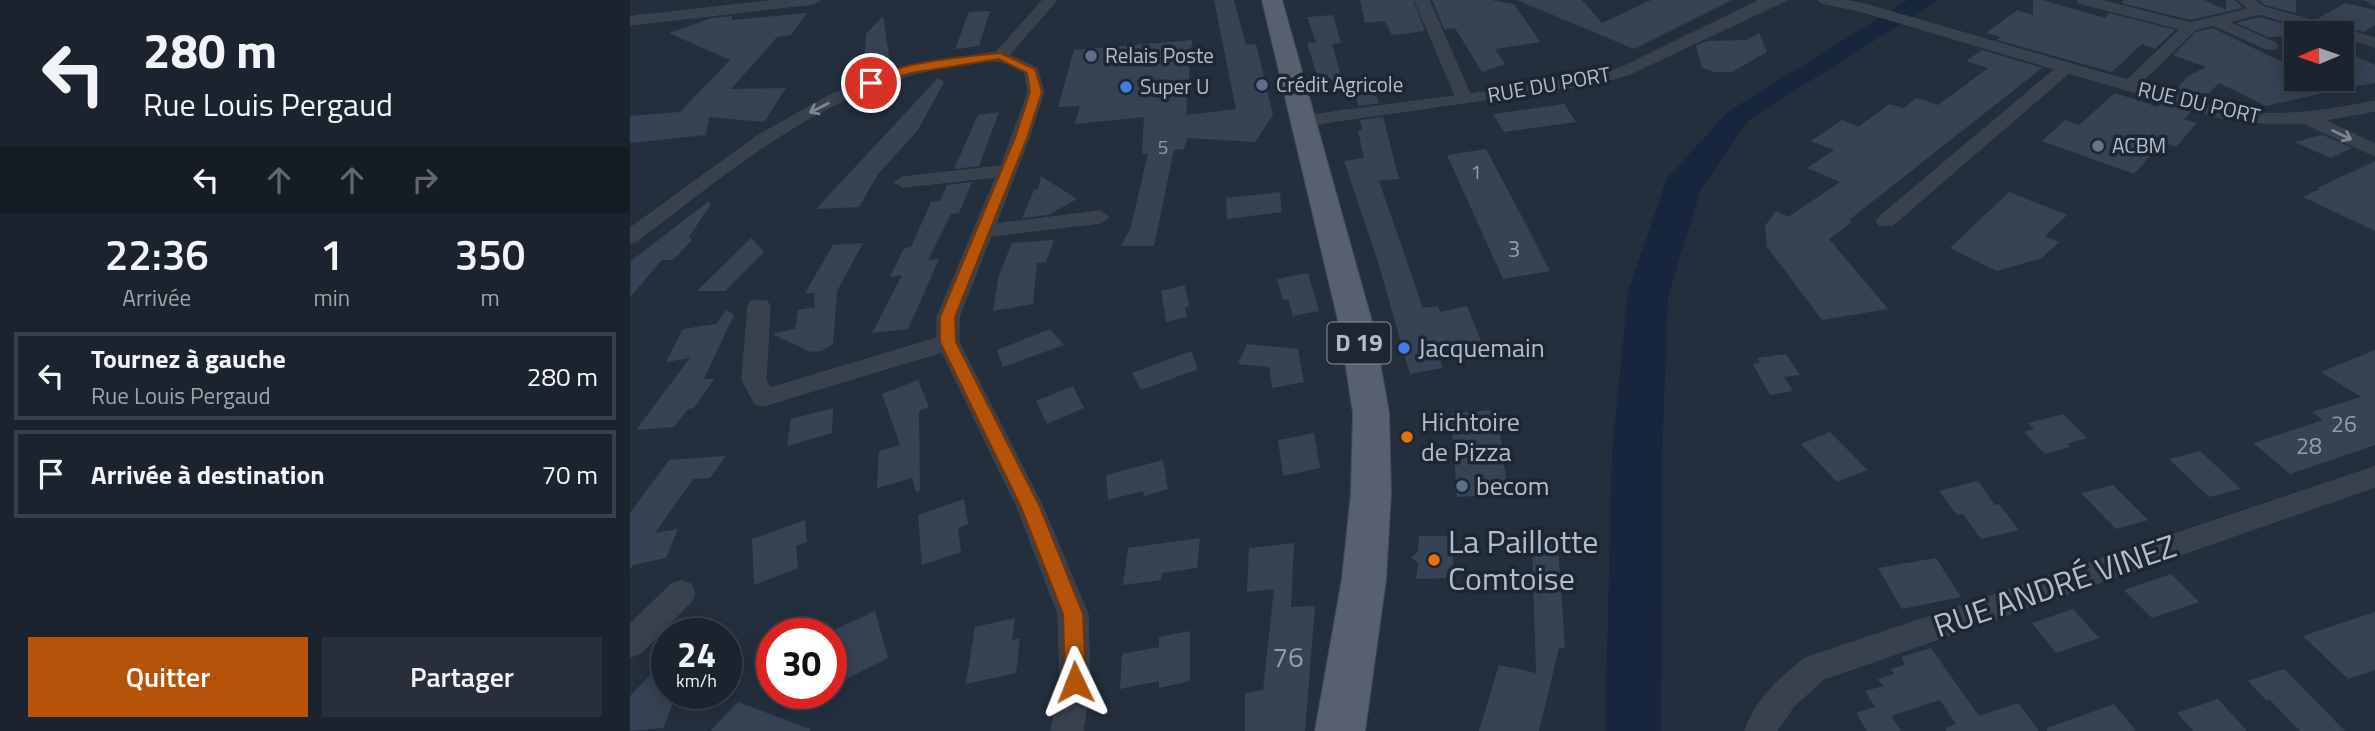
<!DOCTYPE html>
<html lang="fr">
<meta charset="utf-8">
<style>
body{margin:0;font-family:"Titillium Web",sans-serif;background:#282f3a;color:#f1f3f6;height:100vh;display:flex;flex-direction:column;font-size:26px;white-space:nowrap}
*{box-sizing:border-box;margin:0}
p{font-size:23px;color:#a0a4aa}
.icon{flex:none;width:38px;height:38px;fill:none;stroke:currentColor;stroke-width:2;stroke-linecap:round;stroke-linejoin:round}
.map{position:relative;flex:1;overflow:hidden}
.drawer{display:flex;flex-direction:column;background:#1b232e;width:630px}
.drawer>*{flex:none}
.guide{background:#1b232e;color:#f1f3f6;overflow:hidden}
.needle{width:46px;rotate:268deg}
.controls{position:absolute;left:1654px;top:21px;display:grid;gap:14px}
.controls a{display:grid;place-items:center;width:70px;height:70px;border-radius:0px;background:#1b232e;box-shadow:0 4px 18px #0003,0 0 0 2px #39404a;font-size:35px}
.speed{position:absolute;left:21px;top:618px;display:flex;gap:14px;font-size:35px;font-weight:700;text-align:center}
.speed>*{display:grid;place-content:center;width:91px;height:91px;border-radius:50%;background:#1b232e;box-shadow:0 4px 18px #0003,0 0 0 2px #39404a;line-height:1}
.speed small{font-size:18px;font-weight:400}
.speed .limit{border:10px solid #d22;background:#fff;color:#111}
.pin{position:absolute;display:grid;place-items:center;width:60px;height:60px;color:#fff;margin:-30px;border:4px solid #fff;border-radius:50%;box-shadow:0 2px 7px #0007}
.me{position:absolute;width:77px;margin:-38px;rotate:358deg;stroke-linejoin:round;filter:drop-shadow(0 0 5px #0008)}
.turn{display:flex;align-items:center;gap:24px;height:147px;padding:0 28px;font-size:32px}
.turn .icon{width:91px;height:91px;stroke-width:2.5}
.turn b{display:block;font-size:49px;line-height:60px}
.lanes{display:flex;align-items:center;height:66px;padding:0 28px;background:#0003;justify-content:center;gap:35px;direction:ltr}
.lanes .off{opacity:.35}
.eta{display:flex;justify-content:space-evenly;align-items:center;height:119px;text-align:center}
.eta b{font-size:42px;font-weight:600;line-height:49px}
.action{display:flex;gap:14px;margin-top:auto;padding:14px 28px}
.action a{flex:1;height:80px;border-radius:0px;background:#b45309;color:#fff;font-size:28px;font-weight:600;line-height:80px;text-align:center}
.action a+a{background:#282f3a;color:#f1f3f6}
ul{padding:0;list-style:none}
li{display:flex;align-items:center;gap:21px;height:88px;margin:0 14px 10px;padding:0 14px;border:4px solid #39404a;border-radius:0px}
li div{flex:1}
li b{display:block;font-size:26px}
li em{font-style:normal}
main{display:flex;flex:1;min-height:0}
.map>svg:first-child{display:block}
</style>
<main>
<section class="drawer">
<div class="guide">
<div class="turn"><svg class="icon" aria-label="left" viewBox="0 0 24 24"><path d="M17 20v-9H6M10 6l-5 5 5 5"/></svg><div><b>280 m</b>Rue Louis Pergaud</div></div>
<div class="lanes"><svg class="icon" aria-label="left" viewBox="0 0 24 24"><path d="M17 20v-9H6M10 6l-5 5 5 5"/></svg><svg class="icon off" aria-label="ahead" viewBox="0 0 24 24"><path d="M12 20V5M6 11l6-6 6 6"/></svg><svg class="icon off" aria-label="ahead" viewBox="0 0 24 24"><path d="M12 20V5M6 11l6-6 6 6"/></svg><svg class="icon off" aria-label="right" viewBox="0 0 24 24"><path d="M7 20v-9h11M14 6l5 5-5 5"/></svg></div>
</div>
<div class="eta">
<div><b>22:36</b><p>Arrivée</p></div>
<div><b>1</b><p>min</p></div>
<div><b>350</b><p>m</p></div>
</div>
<ul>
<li><svg class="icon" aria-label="left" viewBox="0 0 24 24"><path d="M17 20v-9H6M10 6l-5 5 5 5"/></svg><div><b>Tournez à gauche</b><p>Rue Louis Pergaud</p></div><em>280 m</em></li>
<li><svg class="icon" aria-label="arrive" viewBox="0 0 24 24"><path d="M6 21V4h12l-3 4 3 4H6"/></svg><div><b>Arrivée à destination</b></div><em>70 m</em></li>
</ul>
<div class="action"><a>Quitter</a><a>Partager</a></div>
</section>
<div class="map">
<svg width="1745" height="731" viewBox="0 0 1745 731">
<rect width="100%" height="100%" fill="#242f3e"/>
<polygon fill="#17263c" points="1278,0 1309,0 1120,119 1071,189 1038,296 1032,458 1031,731 975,731 982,452 998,292 1037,178 1099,111"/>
<g fill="#364354">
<polygon points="584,0 604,0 616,45 626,44 643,115 625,142 557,138 554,149 544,150 524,246 491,246 501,227 518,153 512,154 514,117 445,124 450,106 428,107 444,50 562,40 556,115 606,109"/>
<polygon points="730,0 783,0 795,31 762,35 755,21 735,23"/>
<polygon points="802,0 861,0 884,4 910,42 865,49 875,64 852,72 825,28 814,29"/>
<polygon points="887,0 952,0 972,23 1021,0 1102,0 1004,49"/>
<polygon points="1403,0 1412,0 1475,18 1479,13 1545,30 1525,49 1512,44 1482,72 1367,40 1371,37 1356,33 1387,10 1403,15"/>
<polygon points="1494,0 1574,0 1596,10 1596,0 1605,0 1613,8 1560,20 1491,3"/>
<polygon points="1629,0 1666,0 1666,13 1635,5"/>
<polygon points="1715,3 1745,10 1745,25 1734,32 1687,19"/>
<polygon points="360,11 349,46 325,49 339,12"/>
<polygon points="177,13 161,35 147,37 101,89 156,88 134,122 79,117 76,135 0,143 0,116 50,112 100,60 39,33 82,18 102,16 102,20"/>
<polygon points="703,15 711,43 702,44 712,80 689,82 677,43 686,42 677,17"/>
<polygon points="253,16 260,62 234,67 236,34"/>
<polygon points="1629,17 1666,27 1666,36 1638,37 1606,23"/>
<polygon points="1583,28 1666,69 1666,79 1688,79 1711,89 1636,106 1589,83 1572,101 1543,92 1557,77 1576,67 1543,55 1566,32"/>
<polygon points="1129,33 1137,52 1102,72 1085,72 1072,68 1066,46 1077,41 1117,40"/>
<polygon points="1352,50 1412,68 1219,220 1222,222 1199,239 1258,309 1192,320 1137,247 1135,226 1146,211 1158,217 1210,182 1177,168 1204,150 1181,141 1212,120 1228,127 1260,104 1273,108 1287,98 1308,105 1358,68 1336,61"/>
<polygon points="1712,50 1745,65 1745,83 1712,89"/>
<polygon points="308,78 314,82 288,130 248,174 229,207 186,209"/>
<polygon points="743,86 749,103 728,106 724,87"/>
<polygon points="1485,93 1528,107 1532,103 1561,112 1554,119 1567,123 1546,147 1533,142 1504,174 1412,141 1435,120 1449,125"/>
<polygon points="934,104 946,122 874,132 863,114"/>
<polygon points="369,112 349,166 324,169 348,115"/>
<polygon points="753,117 769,179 749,181 793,308 808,306 810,312 837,306 851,341 806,349 813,368 780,374 748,262 714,161 734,158 728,131 732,130 730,120"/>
<polygon points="1693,135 1722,148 1701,158 1664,142"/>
<polygon points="856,149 892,217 920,271 873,279 817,155"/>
<polygon points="1745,161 1745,231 1673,197 1690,189 1687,188"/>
<polygon points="411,176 447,199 418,215 392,218 404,190 408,189"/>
<polygon points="342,182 329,213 321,214 298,260 309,259 278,329 242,333 272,275 260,277 274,248 281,247 301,202 310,201 317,185"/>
<polygon points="650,192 652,212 597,219 596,198"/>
<polygon points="1379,192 1437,215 1415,236 1429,242 1412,258 1367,271 1320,248"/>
<polygon points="79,201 81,204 59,237 62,240 43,260 32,260 0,297 1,261"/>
<polygon points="121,238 134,252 95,291 67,291"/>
<polygon points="424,240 416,262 407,263 403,304 363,311 369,275 382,243"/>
<polygon points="233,243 207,291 203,344 192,351 181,352 142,334 165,329 168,310 185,307 184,293 175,293 203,245"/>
<polygon points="678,273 689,311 663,316 658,299 653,300 647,279"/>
<polygon points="555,285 559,306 555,307 557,317 536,322 531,291"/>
<polygon points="96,310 104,315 74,379 84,379 64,408 58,409 44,427 6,430 60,358 36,362 53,329 86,324"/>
<polygon points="420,329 434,345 373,367 367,350"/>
<polygon points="617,344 668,349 674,382 642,388 639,367 608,364"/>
<polygon points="1745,350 1745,445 1660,474 1623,443 1693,420 1682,412 1731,397 1691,372"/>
<polygon points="561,351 568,369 511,390 502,373"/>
<polygon points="1156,354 1170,375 1154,377 1163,391 1140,395 1123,364 1130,363 1127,358"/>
<polygon points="288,380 299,407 289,411 290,491 286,492 282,478 247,488 249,451 270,445 252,394"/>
<polygon points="443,386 454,408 417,424 406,401"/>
<polygon points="203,408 202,433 157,446 161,419"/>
<polygon points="867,410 878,494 827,497 821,413"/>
<polygon points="1433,414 1457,438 1437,444 1440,447 1415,454 1394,432 1404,429 1398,423"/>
<polygon points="1200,432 1222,454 1237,470 1207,482 1171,444"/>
<polygon points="684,433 690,468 653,476 648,440"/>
<polygon points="1570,451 1611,489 1579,497 1539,459"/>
<polygon points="96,456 80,478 63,479 25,533 48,529 36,558 3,565 0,570 0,513 39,460"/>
<polygon points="533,460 538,489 514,496 513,491 478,500 476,475"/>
<polygon points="1348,481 1365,505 1369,504 1389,530 1351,539 1333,514 1327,515 1309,491"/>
<polygon points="1483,485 1518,520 1486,529 1451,493"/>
<polygon points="334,499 338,524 328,528 331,552 292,565 288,515"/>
<polygon points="175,520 177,542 166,546 168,568 124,585 122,539"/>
<polygon points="789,536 825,536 822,578 786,579 788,563 781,557 788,552"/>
<polygon points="570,538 567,568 532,573 531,580 493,585 498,548"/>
<polygon points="664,543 661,607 685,606 675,731 615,731 615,693 633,690 644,589 617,592 619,548"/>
<polygon points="902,545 928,545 935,648 929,648 909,731 849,731 869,665 906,673"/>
<polygon points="1306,558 1331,597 1272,609 1248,568"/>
<polygon points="1541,574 1569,602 1522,618 1494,590"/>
<polygon points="1443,609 1469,638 1426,653 1402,623"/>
<polygon points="245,611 258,658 210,682 200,632"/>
<polygon points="1745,612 1745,670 1718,679 1673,636"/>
<polygon points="385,618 382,640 390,638 386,673 336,684 345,627"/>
<polygon points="560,631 560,681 529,688 529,681 490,689 492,654 529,647 529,637"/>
<polygon points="1301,648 1349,716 1388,703 1409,731 1316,731 1316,727 1326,724 1310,700 1261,716 1271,731 1237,731 1226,713 1245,707 1235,691 1253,686 1248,679 1264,674 1261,669 1275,665 1271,657"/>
<polygon points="37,658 37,693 47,693 33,728 0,731 0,696"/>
<polygon points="1654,669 1715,731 1670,731 1639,699 1636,700 1618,681"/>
<polygon points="1588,699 1617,731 1563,731 1547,713"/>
<polygon points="108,702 180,729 180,731 80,731"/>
<polygon points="1484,704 1506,731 1417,731 1417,728"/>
</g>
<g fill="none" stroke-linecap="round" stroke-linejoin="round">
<g stroke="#414a57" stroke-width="1">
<g id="minor">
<polygon points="148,0 190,0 183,4 0,25 0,17"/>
<path d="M413,0h14l-48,55 28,13 7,24 -15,46 -33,86 104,-13 9,6 -9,6 -109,13 -32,81v25l84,165 45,107 2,68 -7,49h-32l9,-49 -2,-68 -41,-107 -75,-155 -179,54 -8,-2 -13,-24 6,-74 3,-5h16l3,5 -4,74 4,8 167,-50v-21l59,-140 -93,10 -9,-5 9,-5 98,-11 27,-74 -3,-19c-9,-4 -20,-12 -30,-12 -13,-1 -29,3 -42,5 -123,18 -221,103 -316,175l-7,2v-15l127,-92 73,-41 37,-16 38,-12 91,-15z"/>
<polygon points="785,0 799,0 840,94 958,76 988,69 1130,0 1157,0 998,75 964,84 673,126 667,124 665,121 673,116 825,96"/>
<path d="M1189,0h26l23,5 259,75 53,-51 -101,-26 -2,-3h23l90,23 58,-14 -10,-9h16l10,7 111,31v9l-33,-10v-4h-16l-67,-19 -31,8 48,21 2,3 -2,3h-10l-53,-24 -18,5 -55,54c28,8 56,19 84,25 51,10 101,2 151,-8v10l-51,9 51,24v12l-72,-33h-40l-42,-5 -152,-45 -176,152h-14l-3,-4 3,-4 176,-148 -195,-58 -39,-8z"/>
<polygon points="1735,0 1745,0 1745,5"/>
<path d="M1745,467v20l-551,192 -31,28 -16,24h-32c11,-33 33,-50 58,-72z"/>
<polygon points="51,581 61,584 65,593 61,602 11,653 0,657 0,624 41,584"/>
</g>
</g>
<g stroke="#414a57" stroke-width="2">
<polygon id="primary" points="632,0 652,0 744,329 759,413 761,493 756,579 735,731 685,731 712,579 721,493 723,413 710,329"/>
</g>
<use href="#minor" fill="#38414e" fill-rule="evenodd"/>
<use href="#primary" fill="#56606e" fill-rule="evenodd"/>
</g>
<defs><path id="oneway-shaft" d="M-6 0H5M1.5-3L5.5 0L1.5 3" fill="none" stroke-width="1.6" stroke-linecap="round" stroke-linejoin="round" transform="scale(1.75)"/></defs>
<g stroke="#7c8592">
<use href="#oneway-shaft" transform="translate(189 108) rotate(153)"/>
<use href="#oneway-shaft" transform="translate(1712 135) rotate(26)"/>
</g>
<path fill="#b45309" stroke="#753606" stroke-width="2" d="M370,53l35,16 7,23 -15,46 -72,179 1,25 84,165 43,107 3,68 -3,7 -8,3 -7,-3 -3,-7 -2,-68 -42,-107 -81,-165v-25l75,-179 15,-46 -3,-19 -28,-14 -88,14 -40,13 -6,-3c28,-21 100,-26 135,-30z"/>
<g fill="#5c6f8a" stroke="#1d2633" stroke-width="2.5">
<circle cx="461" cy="56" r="7"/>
<circle cx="632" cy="85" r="7"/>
<circle cx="832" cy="486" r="7"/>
</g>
<g fill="#3f7fe0" stroke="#1d2633" stroke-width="2.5">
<circle cx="496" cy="87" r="7"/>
<circle cx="774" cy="348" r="7"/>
</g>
<circle fill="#6b7280" stroke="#1d2633" stroke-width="2.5" cx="1468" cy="146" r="7"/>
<g fill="#e8710a" stroke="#1d2633" stroke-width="2.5">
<circle cx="777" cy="437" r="7"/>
<circle cx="804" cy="560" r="7"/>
</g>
<g text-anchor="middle" stroke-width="7" stroke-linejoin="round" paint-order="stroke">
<g font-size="19" fill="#929caa">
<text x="533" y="154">5</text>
<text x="846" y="179">1</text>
</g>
<g font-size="21" fill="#b4bcc9" stroke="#1d2633" text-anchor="start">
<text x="475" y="63">Relais Poste</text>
<text x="646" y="92">Crédit Agricole</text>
<text x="510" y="94">Super U</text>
<text x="1482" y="153">ACBM</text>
</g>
<g font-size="21" fill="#b4bcc9" stroke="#1d2633">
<text transform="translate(919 85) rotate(-10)" y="7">RUE DU PORT</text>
<text transform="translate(1569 103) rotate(13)" y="7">RUE DU PORT</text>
</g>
<g font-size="23" fill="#929caa">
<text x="884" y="257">3</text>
<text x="1714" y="432">26</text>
<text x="1679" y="454">28</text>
</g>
<rect fill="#1d2633" stroke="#878f9c" stroke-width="2" x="697.5" y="322.5" width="63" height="41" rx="5"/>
<g font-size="24" font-weight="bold" fill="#b4bcc9">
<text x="729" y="351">D 19</text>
</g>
<g font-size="26" fill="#b4bcc9" stroke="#1d2633" text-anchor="start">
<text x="788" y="357">Jacquemain</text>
<text x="791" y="431">Hichtoire<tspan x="791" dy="30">de Pizza</tspan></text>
<text x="846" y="495">becom</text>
</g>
<g font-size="28" fill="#929caa">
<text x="658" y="667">76</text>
</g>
<g font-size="32" fill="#b4bcc9" stroke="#1d2633" text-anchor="start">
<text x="818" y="553">La Paillotte<tspan x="818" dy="37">Comtoise</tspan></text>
</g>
<g font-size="32" fill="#b4bcc9" stroke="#1d2633">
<text transform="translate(1425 586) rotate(-19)" y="11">RUE ANDRÉ VINEZ</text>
</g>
</g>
</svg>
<div class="controls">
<a><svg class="needle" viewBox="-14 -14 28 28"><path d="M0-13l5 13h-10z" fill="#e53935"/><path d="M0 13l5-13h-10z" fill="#a0a4aa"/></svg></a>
</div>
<div class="speed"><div>24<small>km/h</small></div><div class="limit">30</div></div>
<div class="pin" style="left:241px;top:83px;background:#d93025"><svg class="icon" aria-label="arrive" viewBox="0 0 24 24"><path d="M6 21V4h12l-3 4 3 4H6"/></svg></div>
<svg class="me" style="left:445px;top:682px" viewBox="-20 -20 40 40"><path d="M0-17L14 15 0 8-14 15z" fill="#b45309" stroke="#fff" stroke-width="4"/></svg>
</div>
</main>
